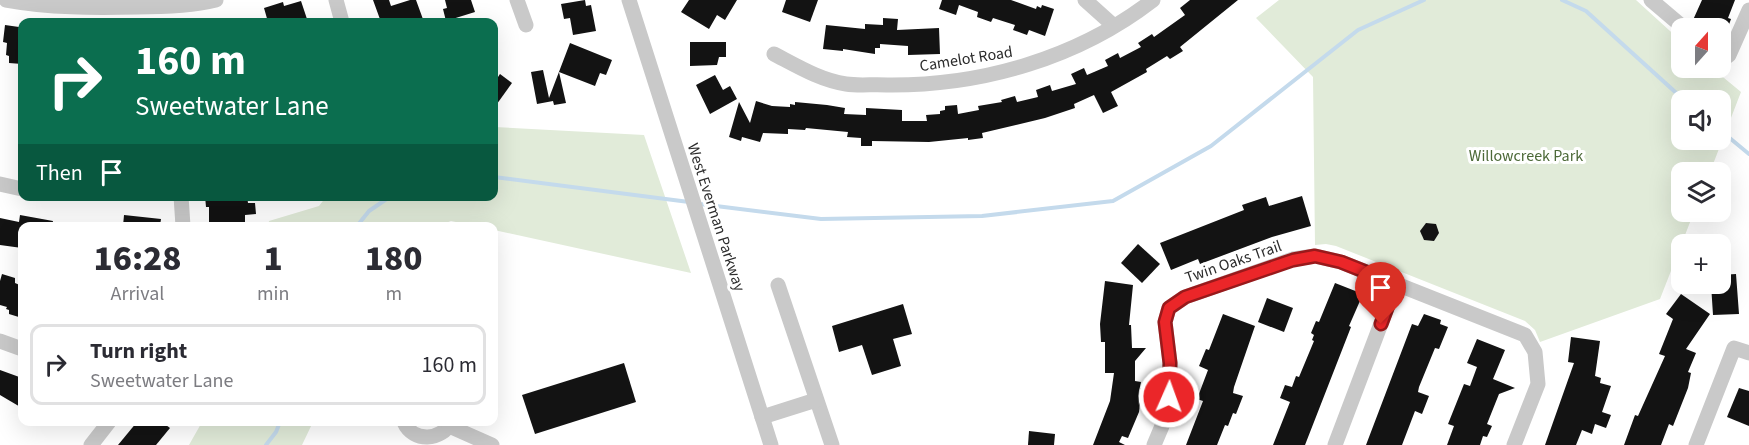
<!DOCTYPE html>
<style>
body{margin:0;font-family:"Source Sans 3",sans-serif;background:#f7f7f7;color:#2b2b33;height:100vh;display:flex;flex-direction:column;font-size:22px;white-space:nowrap}
*{box-sizing:border-box;margin:0}
p{font-size:20px;color:#7c7c81}
.icon{flex:none;width:33px;height:33px;fill:none;stroke:currentColor;stroke-width:2;stroke-linecap:round;stroke-linejoin:round}
.map{position:relative;flex:1;overflow:hidden}
.panel{position:absolute;left:18px;top:222px;width:480px;height:204px;display:flex;flex-direction:column;background:#fff;border-radius:12px;box-shadow:0 6px 24px #0002}
.panel>*{flex:none}
.guide{position:absolute;left:18px;top:18px;width:480px;height:183px;border-radius:12px;box-shadow:0 6px 24px #0002;background:#0b6e4f;color:#fff;overflow:hidden}
.needle{width:39px;rotate:21deg}
.tools{position:absolute;left:1671px;top:18px;display:grid;gap:12px}
.tools a{display:grid;place-items:center;width:60px;height:60px;border-radius:12px;background:#fff;box-shadow:0 6px 24px #0002;font-size:30px}
.pin{position:absolute;display:grid;place-items:center;width:51px;height:51px;color:#fff;margin:-62px -26px;border-radius:50% 50% 50% 0;rotate:-45deg;box-shadow:0 0 6px #0007}
.pin .icon{rotate:45deg}
.me{position:absolute;width:66px;margin:-33px;rotate:2deg;stroke-linejoin:round;filter:drop-shadow(0 0 4px #0008)}
.turn{display:flex;align-items:center;gap:21px;height:126px;padding:0 18px;font-size:27px}
.turn .icon{width:78px;height:78px;stroke-width:2.5}
.turn b{display:block;font-size:42px;line-height:51px}
.then{display:flex;align-items:center;height:57px;padding:0 18px;background:#0003;gap:12px;font-size:22px}
.eta{display:flex;justify-content:space-evenly;align-items:center;height:102px;text-align:center}
.eta b{font-size:36px;font-weight:800;line-height:42px}
ul{padding:0;list-style:none}
li{display:flex;align-items:center;gap:18px;height:81px;margin:0 12px 9px;padding:0 6px;border:3px solid #e1e1e2;border-radius:12px}
li div{flex:1}
li b{display:block;font-size:22px}
li em{font-style:normal}
.map>svg:first-child{display:block}
</style>
<div class="map">
<svg width="1749" height="445" viewBox="0 0 1749 445">
<rect width="100%" height="100%" fill="#fff"/>
<g fill="#e1ebd9" fill-rule="evenodd">
<path d="M1279,0h357l45,41 1,27h30l29,24 -31,80h-28v40h12l-34,87 -120,43 -5,-12 -10,-9 -189,-75 -10,-2 -11,1 -2,-168 -57,-59zM1682,100h38v40h-38z"/>
<polygon points="494,127 644,135 691,273 494,230 494,226 475,226 451,221 438,226 268,226 269,221 319,206 326,197 494,196"/>
<polygon points="202,422 313,422 302,445 189,445"/>
</g>
<g fill="none" stroke-linecap="round" stroke-linejoin="round">
<g stroke="#c4daec" stroke-width="4">
<polyline points="1562,0 1586,11 1684,100"/>
<polyline points="1720,130 1749,154"/>
<polyline points="494,177 689,202"/>
<polyline points="700,204 821,219 982,216 1113,201 1211,146 1358,30 1424,0"/>
<polyline points="357,226 369,211 391,196"/>
<polyline points="266,445 276,432 280,422"/>
</g>
</g>
<g fill="#131313">
<polygon points="373,0 389,0 391,6 410,0 416,0 424,22 381,22"/>
<polygon points="445,0 471,0 475,12 446,21 443,9 447,8"/>
<polygon points="585,0 586,6 591,5 596,31 573,35 570,18 564,19 561,4"/>
<polygon points="689,0 737,0 725,20 717,15 709,29 681,12"/>
<polygon points="786,0 818,0 810,22 782,12"/>
<polygon points="942,0 1011,0 1036,9 1037,6 1041,8 1042,5 1054,9 1045,36 1029,30 1027,35 1013,30 1015,25 993,18 991,22 977,17 978,12 959,5 956,15 939,9"/>
<polygon points="1190,0 1238,0 1180,47 1183,51 1170,59 1167,56 1146,69 1147,72 1111,92 1118,106 1103,113 1094,95 1074,104 1075,108 1045,118 982,133 983,138 968,140 968,138 929,142 872,141 872,146 861,146 861,138 847,137 848,132 806,128 805,130 788,129 788,134 763,133 760,142 742,137 741,141 729,137 739,102 750,123 756,101 772,106 790,107 790,104 795,105 795,102 827,105 845,108 844,114 866,115 866,108 902,110 902,121 927,121 926,115 940,114 940,111 945,110 945,106 957,105 958,114 979,110 978,106 1002,102 1001,100 1015,96 1017,102 1038,97 1036,90 1050,85 1052,91 1076,84 1071,74 1084,68 1087,75 1108,66 1105,60 1118,53 1120,58 1141,47 1138,43 1152,34 1154,37 1185,15 1180,8"/>
<polygon points="1702,0 1735,0 1728,18 1731,19 1726,33 1720,31 1720,28 1694,28 1696,20 1693,20"/>
<polygon points="301,1 308,22 279,22 278,19 268,22 264,8 283,2 284,6"/>
<polygon points="883,18 898,19 897,30 939,28 940,54 908,55 908,46 880,44 880,48 875,48 875,54 843,49 843,51 823,49 826,25 865,29 865,24 883,25"/>
<polygon points="5,25 19,27 19,32 22,32 22,64 9,63 9,56 6,55 7,43 3,42"/>
<polygon points="690,42 726,42 726,57 719,57 717,65 690,66"/>
<polygon points="570,43 612,60 606,75 600,73 595,86 559,72 566,103 554,105 553,101 537,104 531,72 543,70 549,98"/>
<polygon points="500,74 512,83 494,108 494,83"/>
<polygon points="715,75 723,90 730,86 737,99 710,114 696,85"/>
<polygon points="205,196 247,196 248,203 255,203 256,214 245,215 245,226 209,226 209,207 206,207"/>
<polygon points="1302,196 1311,226 1272,237 1200,264 1198,259 1171,270 1160,243 1244,210 1242,205 1266,197 1269,206"/>
<polygon points="20,215 53,221 52,226 22,226 22,248 0,245 0,218 19,222"/>
<polygon points="124,215 161,219 160,226 123,226"/>
<polygon points="1426,223 1436,224 1439,233 1434,241 1424,240 1420,231"/>
<polygon points="1138,244 1160,264 1142,283 1121,263"/>
<polygon points="2,274 15,278 15,283 22,286 22,318 9,314 9,310 6,309 7,307 0,305 0,281"/>
<polygon points="1736,274 1739,314 1713,315 1711,284 1720,284 1720,275"/>
<polygon points="1105,281 1133,285 1129,325 1131,325 1132,348 1146,348 1135,361 1135,381 1141,382 1140,388 1142,388 1139,412 1128,438 1122,436 1119,442 1125,445 1093,445 1110,401 1114,373 1105,373 1105,342 1101,342 1100,324"/>
<polygon points="1335,283 1363,294 1349,326 1351,327 1305,445 1273,445 1290,402 1280,398 1285,385 1292,387 1296,376 1299,377 1314,341 1312,340 1314,335 1311,333 1316,321 1319,322"/>
<polygon points="1681,294 1710,314 1686,349 1696,353 1688,372 1691,373 1688,388 1673,426 1669,424 1661,445 1624,445 1635,415 1638,416 1665,356 1659,354 1673,319 1666,314"/>
<polygon points="1267,298 1293,308 1284,332 1258,322"/>
<polygon points="903,304 912,334 893,339 901,366 872,375 862,345 839,352 832,326"/>
<polygon points="1223,314 1255,326 1234,387 1233,393 1243,396 1236,414 1233,413 1228,426 1225,425 1217,445 1186,445 1203,401 1197,399 1208,370 1199,366 1206,349 1209,350"/>
<polygon points="1424,314 1441,320 1440,324 1448,327 1439,349 1435,348 1419,387 1418,392 1429,396 1422,414 1415,411 1402,445 1366,445 1412,324 1418,326"/>
<polygon points="1571,337 1600,341 1595,376 1601,378 1600,383 1611,386 1602,412 1611,415 1606,428 1595,424 1592,434 1582,430 1576,445 1545,445 1574,363 1568,362"/>
<polygon points="1477,339 1505,350 1493,379 1515,388 1499,394 1487,424 1492,426 1487,437 1483,436 1480,445 1447,445 1454,426 1448,424 1464,384 1470,386 1477,367 1467,363"/>
<polygon points="624,363 636,402 535,434 522,395"/>
<polygon points="0,370 22,378 22,408 0,395"/>
<polygon points="1739,388 1749,391 1749,426 1727,417"/>
<polygon points="137,422 162,422 170,428 156,445 118,445"/>
<polygon points="1029,431 1055,434 1054,445 1028,445"/>
</g>
<g fill="none" stroke-linecap="round" stroke-linejoin="round">
<g stroke="#c9c9c9" stroke-width="15">
<path d="M6,0c44,8 87,8 131,7 26,0 54,-1 79,-7"/>
<polyline points="336,0 342,22"/>
<polyline points="517,0 526,25"/>
<polyline points="629,0 771,445"/>
<polyline points="1085,0 1114,26"/>
<polyline points="1651,0 1684,28"/>
<path d="M774,54c23,12 46,26 72,30 13,2 28,0 41,1 95,1 191,-27 266,-85"/>
<polyline points="1720,56 1725,58 1729,55 1749,10"/>
<polyline points="0,184 22,189"/>
<polyline points="181,196 183,226"/>
<polyline points="778,285 832,445"/>
<polyline points="0,341 22,349"/>
<polyline points="762,417 816,400"/>
<path d="M404,422c9,21 38,19 47,0"/>
<polyline points="449,426 492,445"/>
<polyline points="91,445 109,422"/>
<polyline points="1154,445 1162,426 1169,397 1170,363 1165,322 1169,308 1185,297 1293,259 1315,256 1341,262 1525,335 1535,352 1538,384 1514,445"/>
<polyline points="1335,445 1396,284"/>
<polyline points="1696,445 1734,348 1749,353"/>
</g>
</g>
<g fill="none" stroke-linecap="round" stroke-linejoin="round">
<g stroke="#99191b" stroke-width="15">
<polyline id="route" points="1169,397 1170,363 1165,322 1169,308 1185,297 1293,260 1315,256 1341,262 1396,284 1381,324"/>
</g>
<use href="#route" stroke="#eb2629" stroke-width="10"/>
</g>
<g text-anchor="middle" stroke-width="6" stroke-linejoin="round" paint-order="stroke">
<g font-size="16" fill="#2c2c2c" stroke="#fff">
<text transform="translate(966 58) rotate(-9)" y="6">Camelot Road</text>
<text transform="translate(717 217) rotate(72)" y="6">West Everman Parkway</text>
<text transform="translate(1233 261) rotate(-19)" y="6">Twin Oaks Trail</text>
</g>
<g font-size="16" fill="#4c6938" stroke="#fff">
<text x="1526" y="161">Willowcreek Park</text>
</g>
</g>
</svg>
<div class="tools">
<a><svg class="needle" viewBox="-14 -14 28 28"><path d="M0-13l5 13h-10z" fill="#e53935"/><path d="M0 13l5-13h-10z" fill="#7c7c81"/></svg></a>
<a><svg class="icon" aria-label="sound" viewBox="0 0 24 24"><path d="M4 9h4l5-4v14l-5-4H4zM17 9q2 3 0 6"/></svg></a>
<a><svg class="icon" aria-label="layers" viewBox="0 0 24 24"><path d="M12 4l9 5-9 5-9-5zM3 14l9 5 9-5"/></svg></a>
<a>+</a>
</div>
<div class="pin" style="left:1381px;top:324px;background:#d93025"><svg class="icon" aria-label="arrive" viewBox="0 0 24 24"><path d="M6 21V4h12l-3 4 3 4H6"/></svg></div>
<svg class="me" style="left:1169px;top:397px" viewBox="-20 -20 40 40"><circle r="17" fill="#eb2629" stroke="#fff" stroke-width="3"/><path d="M0-11L8 9 0 5-8 9z" fill="#fff"/></svg>
<div class="guide">
<div class="turn"><svg class="icon" aria-label="right" viewBox="0 0 24 24"><path d="M7 20v-9h11M14 6l5 5-5 5"/></svg><div><b>160 m</b>Sweetwater Lane</div></div>
<div class="then">Then<svg class="icon" aria-label="arrive" viewBox="0 0 24 24"><path d="M6 21V4h12l-3 4 3 4H6"/></svg></div>
</div>
<section class="panel">
<div class="eta">
<div><b>16:28</b><p>Arrival</p></div>
<div><b>1</b><p>min</p></div>
<div><b>180</b><p>m</p></div>
</div>
<ul>
<li><svg class="icon" aria-label="right" viewBox="0 0 24 24"><path d="M7 20v-9h11M14 6l5 5-5 5"/></svg><div><b>Turn right</b><p>Sweetwater Lane</p></div><em>160 m</em></li>
</ul>
</section>
</div>
